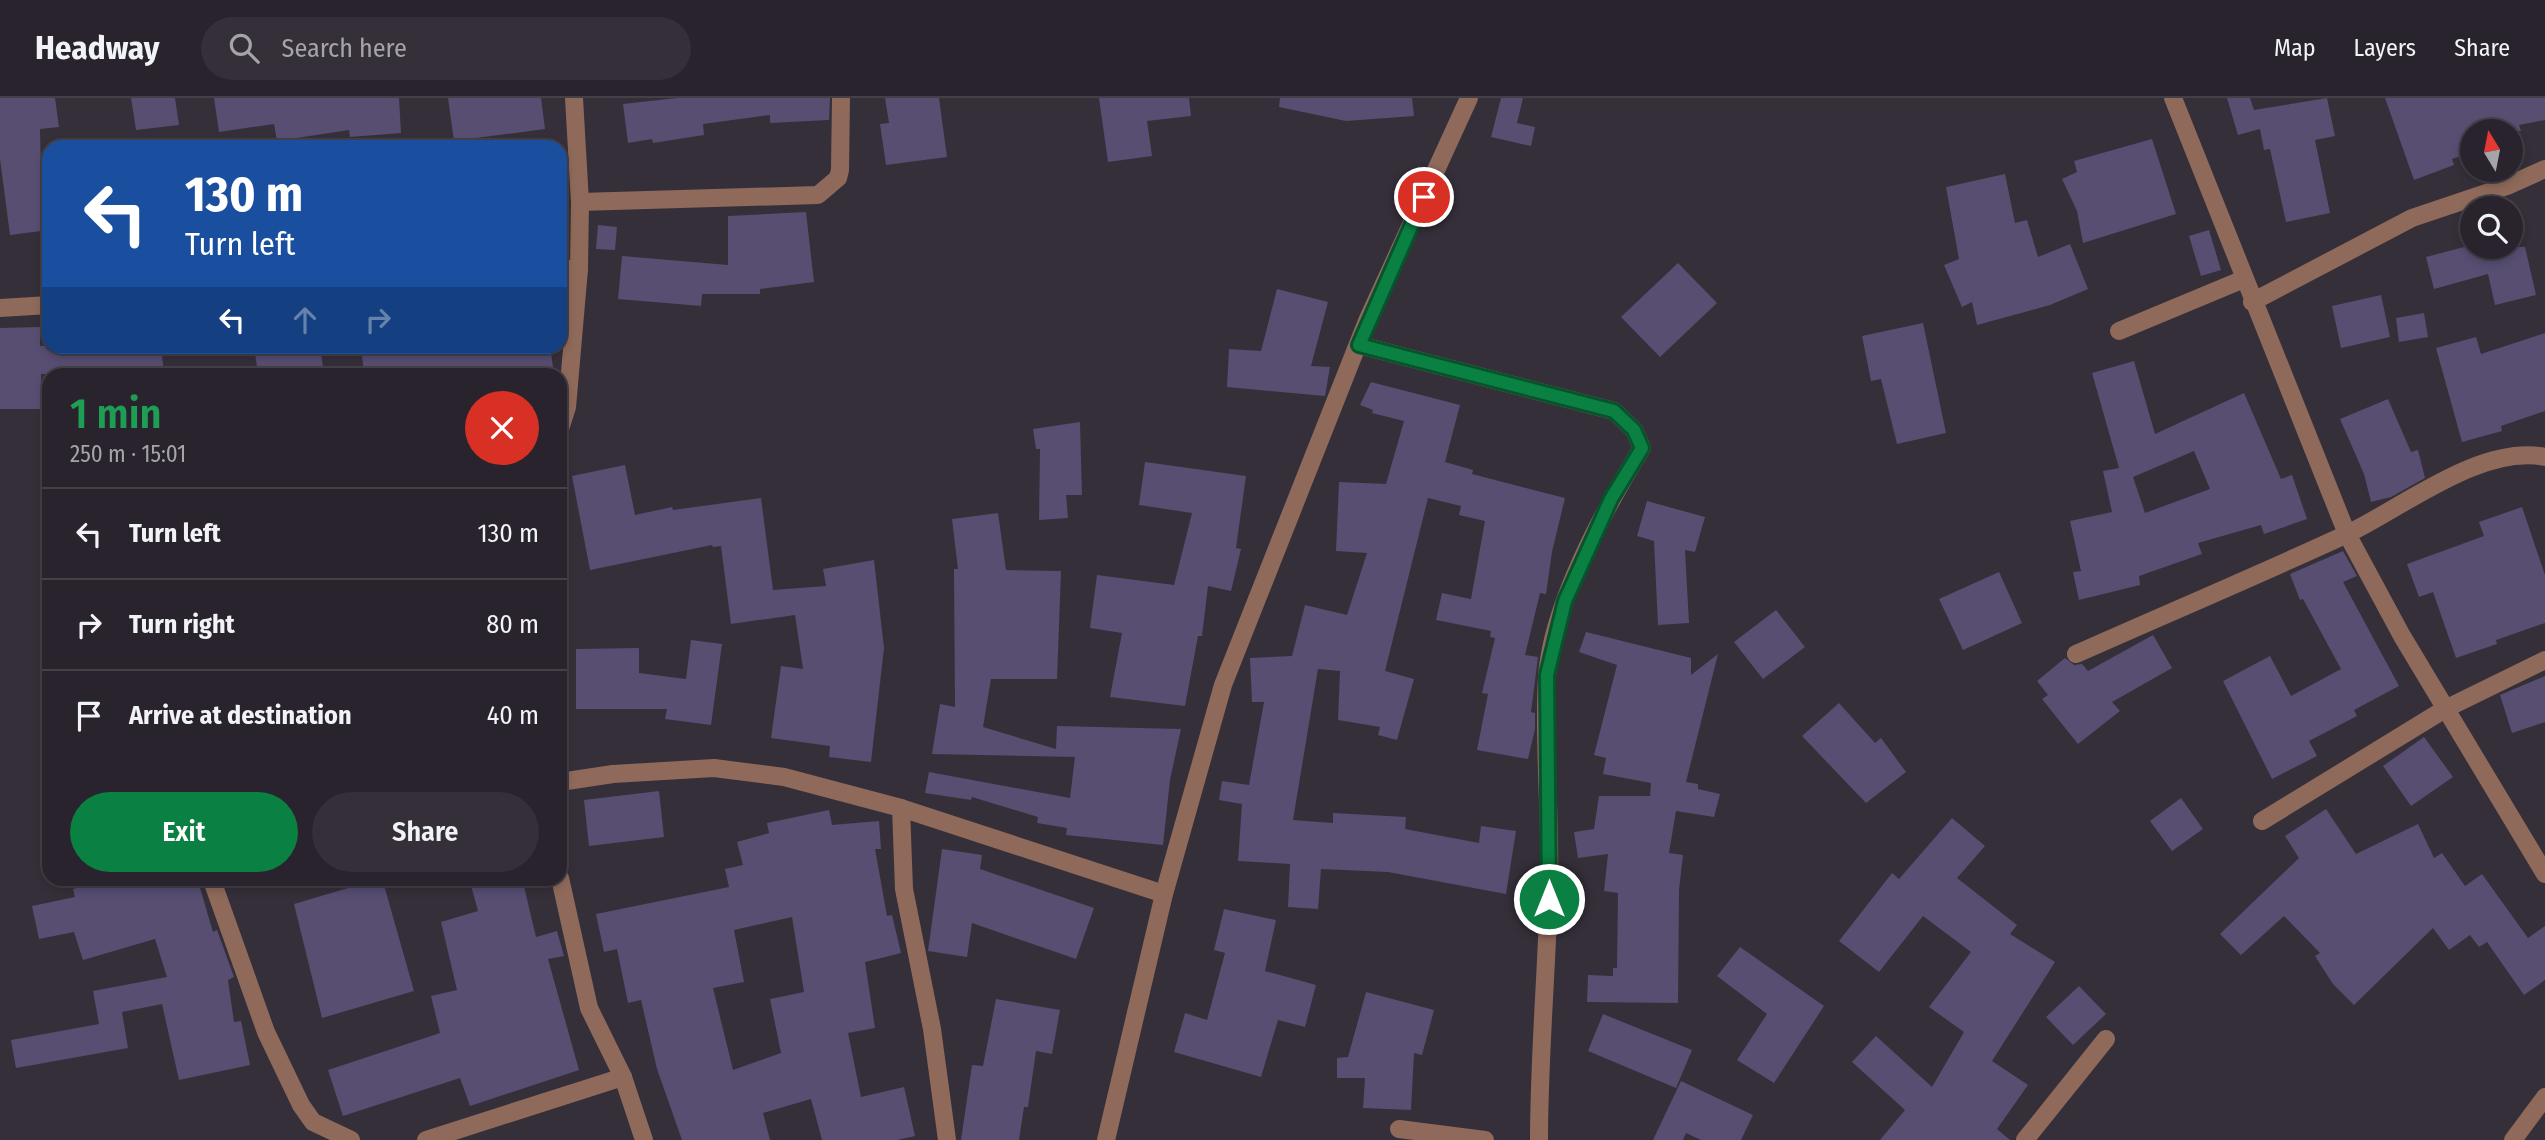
<!DOCTYPE html>
<meta charset="utf-8">
<style>
body{margin:0;font-family:"Fira Sans Condensed",sans-serif;background:#342f38;color:#f1f3f6;height:100vh;display:flex;flex-direction:column;font-size:26px;white-space:nowrap}
*{box-sizing:border-box;margin:0}
p{font-size:23px;color:#a5a4a9}
.icon{flex:none;width:38px;height:38px;fill:none;stroke:currentColor;stroke-width:2;stroke-linecap:round;stroke-linejoin:round}
.map{position:relative;flex:1;overflow:hidden}
.drawer{position:absolute;left:42px;top:270px;width:525px;height:518px;display:flex;flex-direction:column;background:#28232c;border-radius:21px;box-shadow:0 4px 10px #0003,0 0 0 2px #444048}
.drawer>*{flex:none}
.hud{position:absolute;left:42px;top:42px;width:525px;height:214px;border-radius:21px;box-shadow:0 4px 10px #0003,0 0 0 2px #444048;background:#1a4fa0;color:#fff;overflow:hidden}
.needle{width:46px;rotate:350deg}
.controls{position:absolute;left:2460px;top:21px;display:grid;gap:14px}
.controls a{display:grid;place-items:center;width:63px;height:63px;border-radius:50%;background:#28232c;box-shadow:0 4px 10px #0003,0 0 0 2px #444048;font-size:35px}
.pin{position:absolute;display:grid;place-items:center;width:60px;height:60px;color:#fff;margin:-30px;border:4px solid #fff;border-radius:50%;box-shadow:0 2px 7px #0007}
.me{position:absolute;width:77px;margin:-38px;rotate:0deg;stroke-linejoin:round;filter:drop-shadow(0 0 5px #0008)}
.turn{display:flex;align-items:center;gap:24px;height:147px;padding:0 28px;font-size:32px}
.turn .icon{width:91px;height:91px;stroke-width:2.5}
.turn b{display:block;font-size:49px;line-height:60px}
.lanes{display:flex;align-items:center;height:66px;padding:0 28px;background:#0003;justify-content:center;gap:35px;direction:ltr}
.lanes .off{opacity:.35}
.round{display:grid;place-items:center;flex:none;width:74px;height:74px;border-radius:37px;background:#342f38}
.overview{display:flex;align-items:center;justify-content:space-between;height:119px;padding:0 28px}
h1{font-size:42px;font-weight:600;line-height:52px;color:#1e9e55}
.button{display:flex;gap:14px;margin-top:auto;padding:14px 28px}
.button a{flex:1;height:80px;border-radius:42px;background:#0b8043;color:#fff;font-size:28px;font-weight:600;line-height:80px;text-align:center}
.button a+a{background:#342f38;color:#f1f3f6}
ul{padding:0;list-style:none}
li{display:flex;align-items:center;gap:21px;height:91px;padding:0 28px;border-top:2px solid #444048}
li div{flex:1}
li b{display:block;font-size:26px}
li em{font-style:normal}
header{display:flex;align-items:center;gap:42px;box-sizing:border-box;height:98px;padding:0 35px;background:#28232c;border-bottom:2px solid #444048}
header strong{font-size:33px}
nav{display:flex;gap:38px;margin-inline-start:auto;font-size:24px}
.search{width:490px;height:63px;background:#342f38;display:flex;align-items:center;gap:18px;box-sizing:border-box;padding:0 24px;border-radius:38px;color:#a5a4a9;font-size:26px}
.map>svg:first-child{display:block}
</style>
<header>
<strong>Headway</strong>
<div class="search"><svg class="icon" aria-label="search" viewBox="0 0 24 24"><circle cx="10" cy="10" r="6"/><path d="M15 15l6 6"/></svg>Search here</div>
<nav><a>Map</a><a>Layers</a><a>Share</a></nav>
</header>
<div class="map">
<svg width="2545" height="1042" viewBox="0 0 2545 1042">
<rect width="100%" height="100%" fill="#352f3a"/>
<g fill="#574e72" fill-rule="evenodd">
<polygon points="0,0 55,0 59,29 40,31 41,79 46,78 49,132 10,137 0,61"/>
<polygon points="131,0 175,0 179,27 136,32"/>
<polygon points="214,0 399,0 401,35 350,39 349,32 277,43 274,26 219,34"/>
<polygon points="448,0 541,0 545,31 454,43"/>
<polygon points="677,0 830,0 829,22 770,25 770,17 703,26 704,37 653,45 652,41 628,45 623,6"/>
<polygon points="885,0 939,0 947,59 886,67 880,26 889,25"/>
<polygon points="1099,0 1189,0 1191,18 1147,23 1152,58 1108,64"/>
<polygon points="1280,0 1412,0 1414,18 1346,23 1279,9"/>
<polygon points="1501,0 1523,0 1517,25 1535,29 1531,48 1491,39"/>
<polygon points="2227,0 2250,0 2254,12 2327,0 2335,38 2315,42 2330,115 2286,124 2270,51 2264,52 2260,31 2238,37"/>
<polygon points="2385,0 2545,0 2545,22 2519,27 2521,33 2473,33 2473,54 2452,61 2454,67 2414,82"/>
<polygon points="2152,41 2176,116 2083,145 2077,113 2062,81 2077,74 2074,63"/>
<polygon points="2005,76 2015,125 2027,122 2038,159 2070,146 2088,191 2050,207 1977,227 1972,204 1962,209 1944,167 1959,161 1946,89"/>
<polygon points="806,114 814,184 760,191 760,196 702,196 701,208 618,201 622,158 728,167 728,118"/>
<polygon points="598,127 617,129 615,152 596,151"/>
<polygon points="2209,132 2221,172 2201,178 2189,138"/>
<polygon points="2464,149 2525,149 2536,197 2495,207 2488,176 2434,191 2426,159"/>
<polygon points="1678,165 1717,205 1660,259 1621,219"/>
<polygon points="1277,191 1328,204 1311,268 1330,269 1325,298 1227,289 1229,251 1261,253"/>
<polygon points="2381,197 2390,239 2341,250 2332,208"/>
<polygon points="2424,215 2428,239 2399,244 2396,220"/>
<polygon points="1923,225 1946,335 1897,346 1881,281 1871,283 1862,238"/>
<polygon points="40,229 40,248 161,248 164,276 41,276 41,311 0,311 0,230"/>
<polygon points="2545,235 2545,313 2501,328 2502,333 2462,344 2436,250 2476,239 2481,256"/>
<polygon points="254,248 320,248 324,276 258,276"/>
<polygon points="361,248 550,248 554,276 364,276"/>
<path d="M2134,263l21,73 89,-41 37,86 11,-4 15,44 -43,15 -3,-9 -63,18 4,11 -63,22 1,9 -61,15 -6,-28 8,-1 -11,-50 42,-9 -9,-41 16,-3 -27,-95zM2194,353l16,38 -65,24 -12,-36z"/>
<polygon points="1371,284 1460,307 1445,364 1473,372 1472,376 1565,400 1552,454 1546,496 1540,495 1525,557 1538,559 1531,614 1535,615 1535,631 1528,661 1477,652 1488,596 1482,595 1495,540 1490,539 1491,533 1436,522 1442,495 1471,501 1485,423 1459,417 1461,408 1428,400 1385,573 1414,581 1397,642 1378,637 1380,629 1338,622 1340,573 1318,571 1293,722 1333,725 1333,715 1406,719 1405,731 1479,745 1481,728 1516,733 1506,796 1388,774 1321,771 1318,811 1288,809 1290,766 1238,763 1242,706 1219,702 1222,683 1249,687 1264,604 1252,604 1250,560 1292,558 1305,507 1347,517 1367,455 1336,453 1339,384 1386,386 1404,323 1372,315 1373,312 1360,307"/>
<polygon points="2388,301 2411,354 2418,352 2425,380 2391,399 2371,404 2364,376 2340,321"/>
<polygon points="1080,324 1082,397 1066,397 1068,420 1039,422 1040,351 1036,351 1033,331"/>
<polygon points="1145,364 1246,378 1236,450 1241,451 1231,493 1208,488 1202,538 1198,538 1185,608 1110,599 1122,535 1090,530 1097,477 1174,487 1192,415 1139,407"/>
<polygon points="625,367 635,417 672,409 673,412 761,400 773,492 826,488 823,471 874,462 884,550 871,664 829,659 830,648 771,640 781,568 803,571 795,517 731,526 721,448 713,449 712,447 590,472 572,378"/>
<polygon points="1647,403 1705,419 1695,454 1685,452 1689,525 1658,527 1654,443 1637,438"/>
<polygon points="2522,409 2545,477 2545,525 2496,542 2497,546 2456,560 2433,494 2419,499 2407,466 2484,438 2479,424"/>
<polygon points="998,415 1006,472 1061,473 1057,581 991,581 983,629 1056,651 1057,628 1181,631 1170,682 1163,747 1066,737 1067,730 1037,725 1038,719 972,699 971,702 925,695 929,674 1070,700 1075,659 932,656 940,606 955,609 954,471 958,471 952,421"/>
<polygon points="2343,453 2357,478 2343,484 2399,588 2354,612 2357,618 2309,643 2317,658 2272,681 2223,583 2270,558 2291,598 2341,571 2303,501 2300,502 2290,476"/>
<polygon points="1999,474 2022,525 1963,552 1939,501"/>
<polygon points="1776,512 1805,549 1763,581 1734,544"/>
<polygon points="1586,534 1691,560 1691,577 1718,556 1686,684 1698,686 1698,691 1720,696 1714,719 1676,713 1669,755 1683,757 1679,792 1678,905 1587,904 1588,877 1613,878 1613,870 1617,870 1618,795 1604,793 1608,756 1578,760 1574,734 1594,731 1599,698 1650,698 1651,685 1603,676 1606,660 1594,657 1617,567 1579,554"/>
<polygon points="2153,537 2172,570 2112,604 2120,613 2078,646 2042,601 2048,597 2037,583 2065,560 2074,567 2082,566 2088,573"/>
<polygon points="691,542 722,546 711,627 665,621 667,611 576,611 576,551 639,550 639,575 686,581"/>
<polygon points="2545,578 2545,624 2512,635 2500,597"/>
<polygon points="1839,605 1875,645 1881,640 1906,674 1866,705 1802,638"/>
<polygon points="2424,639 2453,679 2411,708 2383,668"/>
<polygon points="659,693 664,739 589,748 584,702"/>
<polygon points="2181,700 2203,731 2172,753 2150,723"/>
<polygon points="2326,711 2356,756 2418,726 2434,760 2442,755 2465,788 2482,776 2528,840 2545,828 2545,882 2524,897 2487,844 2479,849 2470,837 2449,852 2433,830 2354,907 2333,886 2315,858 2320,855 2284,818 2241,857 2220,836 2299,760 2285,738"/>
<path d="M829,712l3,15 47,-4 2,28h-6l12,67 5,-1 9,38 -36,9 10,66 -27,5 13,64 43,-10 11,49 -18,4h-75l-11,-41 -48,14 7,27h-88l-25,-71 -16,-69 -13,3 -11,-54 -13,3 -8,-38 133,-27 -4,-18 18,-4 -6,-23 32,-9 -2,-10zM792,819l12,75 -34,7 11,54 -48,17 -20,-82 31,-6 -10,-52z"/>
<polygon points="1952,720 1985,748 1957,780 2017,827 2010,836 2055,864 1992,963 2028,987 1997,1031 2010,1042 1880,1042 1905,1012 1852,964 1876,938 1932,989 1964,934 1929,909 1971,854 1923,818 1879,874 1839,843 1892,775 1899,781"/>
<polygon points="942,751 982,757 980,771 1094,810 1076,861 972,825 967,859 928,853"/>
<polygon points="108,780 197,780 213,834 217,832 234,879 228,882 234,924 241,923 250,967 179,982 162,906 122,914 128,950 16,970 11,942 99,926 93,893 167,879 155,841 83,862 74,834 39,841 32,808 75,799 73,791"/>
<polygon points="382,780 414,893 322,920 294,806"/>
<polygon points="469,780 522,780 536,839 557,833 564,858 548,861 579,972 470,1008 460,980 343,1018 328,972 440,935 431,898 457,892 441,824 478,813"/>
<polygon points="1224,811 1276,822 1265,873 1316,887 1305,929 1278,922 1261,979 1174,954 1185,915 1207,922 1225,855 1214,852"/>
<polygon points="1740,849 1824,908 1774,985 1737,962 1767,916 1717,878"/>
<polygon points="2079,888 2106,916 2073,947 2046,919"/>
<polygon points="1366,894 1434,912 1422,957 1414,955 1411,1012 1363,1010 1365,980 1337,980 1337,960 1348,959"/>
<polygon points="996,901 1060,912 1052,956 1036,953 1028,1009 1024,1009 1019,1042 961,1042 972,967 983,968"/>
<polygon points="1603,916 1692,952 1676,990 1588,953"/>
<polygon points="1681,983 1753,1017 1741,1042 1701,1042 1686,1035 1683,1042 1653,1042"/>
</g>
<g fill="none" stroke-linecap="round" stroke-linejoin="round">
<g stroke="#8f6a5a" stroke-width="18">
<polyline points="2173,0 2347,436 2402,538 2545,776"/>
<polyline points="580,104 818,97 838,80 840,72 841,0"/>
<polyline points="560,171 579,171"/>
<polyline points="2252,204 2412,120 2507,88 2545,71"/>
<polyline points="0,210 49,207"/>
<polyline points="2119,233 2244,181"/>
<path d="M1359,247l255,66 20,19 8,18c-38,62 -90,156 -95,229 -4,69 4,139 2,208 -2,85 -10,170 -10,255"/>
<polyline points="560,331 567,309 579,171 580,104 574,0"/>
<path d="M2076,556c90,-40 180,-78 269,-119 56,-26 135,-91 200,-78"/>
<polyline points="560,684 613,676 714,670 784,679 901,710 1164,796"/>
<polyline points="901,710 904,791 932,931 947,1042"/>
<polyline points="2262,723 2445,611 2545,562"/>
<polyline points="560,780 589,910 623,979 644,1042"/>
<polyline points="214,788 266,934 301,1007 313,1024 351,1042"/>
<polyline points="1399,1031 1485,1042"/>
<polyline points="426,1042 623,979"/>
<polyline points="1106,1042 1164,796 1223,587 1367,223 1469,0"/>
<polyline points="2025,1042 2106,941"/>
<polyline points="2513,1042 2545,999"/>
</g>
</g>
<g fill="none" stroke-linecap="round" stroke-linejoin="round">
<g stroke="#07532c" stroke-width="18">
<polyline id="route" points="1424,99 1359,247 1614,313 1634,332 1642,350 1611,401 1565,503 1547,577 1549,801"/>
</g>
<use href="#route" stroke="#0b8043" stroke-width="12"/>
</g>
</svg>
<div class="controls">
<a><svg class="needle" viewBox="-14 -14 28 28"><path d="M0-13l5 13h-10z" fill="#e53935"/><path d="M0 13l5-13h-10z" fill="#a5a4a9"/></svg></a>
<a><svg class="icon" aria-label="search" viewBox="0 0 24 24"><circle cx="10" cy="10" r="6"/><path d="M15 15l6 6"/></svg></a>
</div>
<div class="pin" style="left:1424px;top:99px;background:#d93025"><svg class="icon" aria-label="arrive" viewBox="0 0 24 24"><path d="M6 21V4h12l-3 4 3 4H6"/></svg></div>
<svg class="me" style="left:1549px;top:801px" viewBox="-20 -20 40 40"><circle r="17" fill="#0b8043" stroke="#fff" stroke-width="3"/><path d="M0-11L8 9 0 5-8 9z" fill="#fff"/></svg>
<div class="hud">
<div class="turn"><svg class="icon" aria-label="left" viewBox="0 0 24 24"><path d="M17 20v-9H6M10 6l-5 5 5 5"/></svg><div><b>130 m</b>Turn left</div></div>
<div class="lanes"><svg class="icon" aria-label="left" viewBox="0 0 24 24"><path d="M17 20v-9H6M10 6l-5 5 5 5"/></svg><svg class="icon off" aria-label="ahead" viewBox="0 0 24 24"><path d="M12 20V5M6 11l6-6 6 6"/></svg><svg class="icon off" aria-label="right" viewBox="0 0 24 24"><path d="M7 20v-9h11M14 6l5 5-5 5"/></svg></div>
</div>
<section class="drawer">
<div class="overview"><div><h1>1 min</h1><p>250 m · 15:01</p></div><a class="round" style="background:#d93025;color:#fff"><svg class="icon" aria-label="close" viewBox="0 0 24 24"><path d="M6 6l12 12M18 6L6 18"/></svg></a></div>
<ul>
<li><svg class="icon" aria-label="left" viewBox="0 0 24 24"><path d="M17 20v-9H6M10 6l-5 5 5 5"/></svg><div><b>Turn left</b></div><em>130 m</em></li>
<li><svg class="icon" aria-label="right" viewBox="0 0 24 24"><path d="M7 20v-9h11M14 6l5 5-5 5"/></svg><div><b>Turn right</b></div><em>80 m</em></li>
<li><svg class="icon" aria-label="arrive" viewBox="0 0 24 24"><path d="M6 21V4h12l-3 4 3 4H6"/></svg><div><b>Arrive at destination</b></div><em>40 m</em></li>
</ul>
<div class="button"><a>Exit</a><a>Share</a></div>
</section>
</div>
